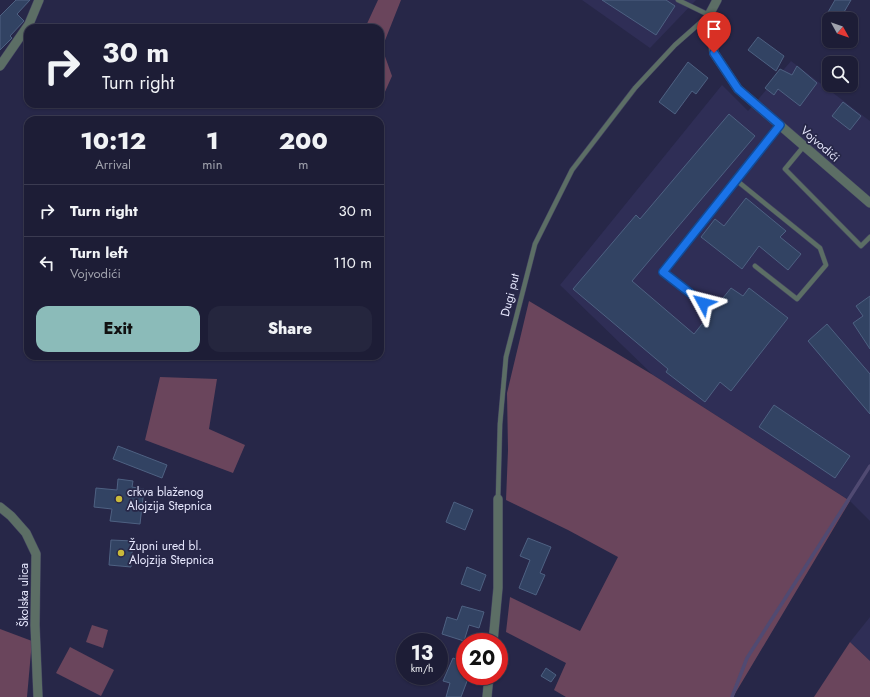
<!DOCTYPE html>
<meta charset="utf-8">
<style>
body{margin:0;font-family:Jost,sans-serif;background:#25263e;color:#f1f3f6;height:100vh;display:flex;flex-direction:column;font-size:15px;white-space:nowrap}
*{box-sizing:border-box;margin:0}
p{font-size:13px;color:#a0a2ad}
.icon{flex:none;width:22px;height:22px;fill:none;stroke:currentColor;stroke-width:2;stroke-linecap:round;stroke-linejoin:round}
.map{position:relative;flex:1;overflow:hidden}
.side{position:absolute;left:24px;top:116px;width:360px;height:244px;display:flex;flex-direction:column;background:#1d1d36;border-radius:12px;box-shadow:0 1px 3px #0004,0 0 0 1px #3b3b51}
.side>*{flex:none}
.guide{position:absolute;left:24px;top:24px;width:360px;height:84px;border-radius:12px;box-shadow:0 1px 3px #0004,0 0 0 1px #3b3b51;background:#1d1d36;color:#f1f3f6;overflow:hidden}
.needle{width:26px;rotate:130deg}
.controls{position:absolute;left:822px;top:12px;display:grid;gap:8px}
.controls a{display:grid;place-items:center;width:36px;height:36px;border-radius:8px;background:#1d1d36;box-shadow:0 1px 3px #0004,0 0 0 1px #3b3b51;font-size:20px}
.speed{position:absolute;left:396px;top:633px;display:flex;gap:8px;font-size:20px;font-weight:700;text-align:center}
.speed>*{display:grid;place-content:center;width:52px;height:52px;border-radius:50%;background:#1d1d36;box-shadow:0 1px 3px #0004,0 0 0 1px #3b3b51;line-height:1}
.speed small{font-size:10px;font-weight:400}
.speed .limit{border:6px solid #d22;background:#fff;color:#111}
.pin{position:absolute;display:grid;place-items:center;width:34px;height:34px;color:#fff;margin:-41px -17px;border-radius:50% 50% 50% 0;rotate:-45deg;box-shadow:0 0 4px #0007}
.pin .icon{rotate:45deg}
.me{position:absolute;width:44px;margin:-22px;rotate:308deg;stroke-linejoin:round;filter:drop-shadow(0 0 3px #0008)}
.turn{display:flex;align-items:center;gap:14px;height:84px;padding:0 12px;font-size:18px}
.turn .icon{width:52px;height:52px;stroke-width:2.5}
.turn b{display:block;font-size:28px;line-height:34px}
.eta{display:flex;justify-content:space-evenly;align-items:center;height:68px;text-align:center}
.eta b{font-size:24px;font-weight:800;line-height:28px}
.primary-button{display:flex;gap:8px;margin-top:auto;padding:8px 12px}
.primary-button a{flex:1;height:46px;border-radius:12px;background:#8bbbb9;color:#111;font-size:16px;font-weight:800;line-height:46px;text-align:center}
.primary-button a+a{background:#25263e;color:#f1f3f6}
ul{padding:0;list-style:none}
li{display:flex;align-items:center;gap:12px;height:52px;padding:0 12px;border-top:1px solid #3b3b51}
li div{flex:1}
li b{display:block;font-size:15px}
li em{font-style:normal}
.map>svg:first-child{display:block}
</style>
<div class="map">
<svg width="870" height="697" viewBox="0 0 870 697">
<rect width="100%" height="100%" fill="#272748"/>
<g fill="#2f2e56">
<polygon points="582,0 696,0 650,48"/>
<polygon points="791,61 870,121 870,521 850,501 653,375 560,285 722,85 748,111"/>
<polygon points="870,617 870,661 850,642"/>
</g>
<g fill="#6a455c">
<polygon points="378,0 401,0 382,48 392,76 380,103 380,28 365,28"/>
<polygon points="529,301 653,375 850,501 733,697 566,697 554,690 566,663 506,632 510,597 580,631 618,557 568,530 506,500 508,450 507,393"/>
<polygon points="160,377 217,379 209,429 245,445 233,473 145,440"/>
<polygon points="92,625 108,630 103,648 86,642"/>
<polygon points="0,629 32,641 27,697 0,697"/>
<polygon points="850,642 870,661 870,697 814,697"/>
<polygon points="70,647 114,670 101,696 56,673"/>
</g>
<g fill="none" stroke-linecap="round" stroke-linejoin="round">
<polyline stroke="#504a72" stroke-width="3.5" points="732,697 747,658 870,466"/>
</g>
<g fill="#324363" stroke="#4e6182">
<polygon points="16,0 30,0 17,14 24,21 10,36 12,38 0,50 0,16"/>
<polygon points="602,0 666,0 675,6 656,35"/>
<polygon points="835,0 851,0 840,19 824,19"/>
<polygon points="758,37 784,56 776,71 748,50"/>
<polygon points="688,62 708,78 696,94 692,91 675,114 659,102"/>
<polygon points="797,66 817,83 800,106 778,89 774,95 765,88 780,69 792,75"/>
<polygon points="843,102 861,116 850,130 832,116"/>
<polygon points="729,114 755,136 632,281 694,334 731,288 743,296 749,288 788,318 731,391 720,382 705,402 666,372 668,369 573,289 636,215 640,219"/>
<polygon points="746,198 786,231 780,237 801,254 788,270 759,246 742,269 701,237 715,219 724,226"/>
<polygon points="870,296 870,349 853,323 863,316 856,306"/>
<polygon points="827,324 870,374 870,414 808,341"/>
<polygon points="774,405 850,456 835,478 759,427"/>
<polygon points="118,446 167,465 162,478 113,459"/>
<polygon points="118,479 133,481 132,487 144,489 140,524 110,521 112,509 94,507 96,488 117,490"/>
<polygon points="454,502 473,510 465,530 446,522"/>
<polygon points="528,538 551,547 540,573 545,575 536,595 519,588 530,560 520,556"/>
<polygon points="111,540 133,541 131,567 109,565"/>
<polygon points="467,567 486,575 480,591 461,584"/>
<polygon points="462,606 484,612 479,628 469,625 464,641 442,634 447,617 457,620"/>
<polygon points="453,658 465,663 465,676 469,676 461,697 446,697 450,683 443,681"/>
<polygon points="546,668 556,675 551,682 541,676"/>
</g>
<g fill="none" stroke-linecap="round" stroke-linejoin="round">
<g stroke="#424261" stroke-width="5.5">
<g id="service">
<polyline points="804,146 785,169 861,246 870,237"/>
<polyline points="736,180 820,248 826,265 797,299 755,266"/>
<polyline points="703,303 663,272 780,125"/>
<polyline points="498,499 500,424 506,357 535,244 572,170 635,88 675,45 709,15 678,0"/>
</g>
</g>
<g stroke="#424261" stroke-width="10">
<g id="minor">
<polyline points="717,0 709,15 714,53 738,89 870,203"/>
<polyline points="0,66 29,24 39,0"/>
<polyline points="0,507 11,516 26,533 36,554 35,625 38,697"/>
<polyline points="493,642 498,588 498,499"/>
<polyline points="487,697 489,676"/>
</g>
</g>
<use href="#service" stroke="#5c6e65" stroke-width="4.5"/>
<use href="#minor" stroke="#5c6e65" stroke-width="9"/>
</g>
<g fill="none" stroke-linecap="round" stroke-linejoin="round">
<g stroke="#114b97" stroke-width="10">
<polyline id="route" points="703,303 663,272 780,125 738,89 714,53"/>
</g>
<use href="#route" stroke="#1a73e8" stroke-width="7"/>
</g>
<g fill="#c9ba3a" stroke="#272748" stroke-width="1.5">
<circle cx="119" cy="499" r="4"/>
<circle cx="121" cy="553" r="4"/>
</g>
<g text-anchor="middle" stroke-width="3.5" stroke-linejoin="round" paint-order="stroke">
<g font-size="12" fill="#e6e7fd" stroke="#272748">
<text transform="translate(820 144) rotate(41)" y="4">Vojvodići</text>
<text transform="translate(510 295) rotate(-76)" y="4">Dugi put</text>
<text transform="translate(24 595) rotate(-90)" y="4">Školska ulica</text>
</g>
<g font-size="12" fill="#e6e7fd" stroke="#272748" text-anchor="start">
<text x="127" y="496">crkva blaženog<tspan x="127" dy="14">Alojzija Stepnica</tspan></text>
<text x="129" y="550">Župni ured bl.<tspan x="129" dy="14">Alojzija Stepnica</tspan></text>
</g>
</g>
</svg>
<div class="controls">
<a><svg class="needle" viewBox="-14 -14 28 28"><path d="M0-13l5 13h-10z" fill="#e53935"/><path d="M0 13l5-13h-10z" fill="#a0a2ad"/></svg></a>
<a><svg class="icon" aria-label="search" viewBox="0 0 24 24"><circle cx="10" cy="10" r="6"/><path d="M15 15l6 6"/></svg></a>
</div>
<div class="speed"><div>13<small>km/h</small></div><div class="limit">20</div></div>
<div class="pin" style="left:714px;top:53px;background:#d93025"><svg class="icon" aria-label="arrive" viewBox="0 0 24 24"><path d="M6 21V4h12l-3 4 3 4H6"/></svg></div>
<svg class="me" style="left:703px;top:303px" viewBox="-20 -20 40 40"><path d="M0-17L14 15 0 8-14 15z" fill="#1a73e8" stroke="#fff" stroke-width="4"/></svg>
<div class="guide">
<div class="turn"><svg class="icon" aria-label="right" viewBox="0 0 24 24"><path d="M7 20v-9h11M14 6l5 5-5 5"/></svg><div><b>30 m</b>Turn right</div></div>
</div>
<section class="side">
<div class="eta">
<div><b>10:12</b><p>Arrival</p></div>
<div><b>1</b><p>min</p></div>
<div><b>200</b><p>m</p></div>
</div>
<ul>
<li><svg class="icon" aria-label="right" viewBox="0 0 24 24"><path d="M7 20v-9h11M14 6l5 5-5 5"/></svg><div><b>Turn right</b></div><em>30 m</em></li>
<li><svg class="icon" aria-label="left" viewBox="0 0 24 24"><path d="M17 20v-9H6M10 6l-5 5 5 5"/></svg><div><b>Turn left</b><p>Vojvodići</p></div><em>110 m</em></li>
</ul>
<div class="primary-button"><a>Exit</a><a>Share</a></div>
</section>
</div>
